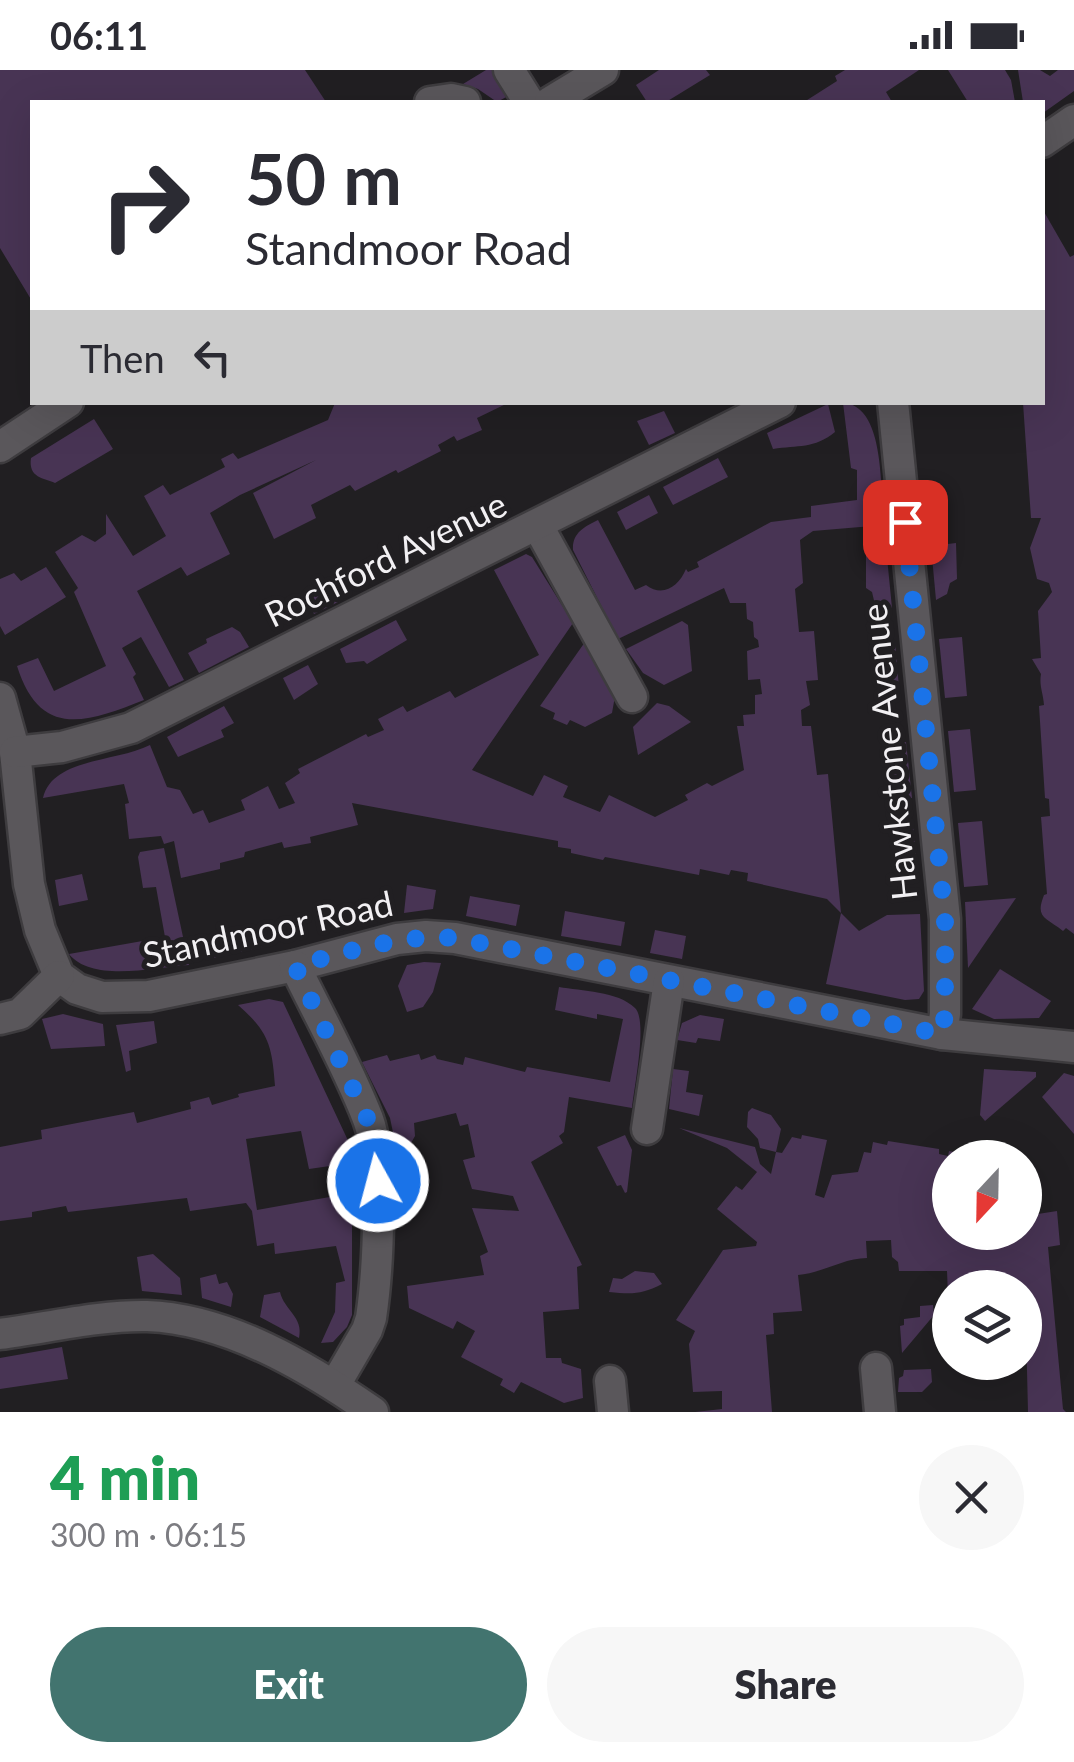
<!DOCTYPE html>
<meta charset="utf-8">
<style>
body{margin:0;font-family:Lato,sans-serif;background:#f7f7f7;color:#2b2b33;height:100vh;display:flex;flex-direction:column;font-size:38px;white-space:nowrap}
*{box-sizing:border-box;margin:0}
p{font-size:32px;color:#7c7c81}
.icon{flex:none;width:55px;height:55px;fill:none;stroke:currentColor;stroke-width:2;stroke-linecap:round;stroke-linejoin:round}
.map{position:relative;height:1342px;overflow:hidden}
.details{display:flex;flex-direction:column;background:#fff;flex:1}
.details>*{flex:none}
.hud{position:absolute;left:30px;top:30px;width:1015px;height:305px;border-radius:0px;box-shadow:0 10px 40px #0002;background:#fff;color:#2b2b33;overflow:hidden}
.needle{width:65px;rotate:202deg}
.fabs{position:absolute;left:932px;top:1070px;display:grid;gap:20px}
.fabs a{display:grid;place-items:center;width:110px;height:110px;border-radius:50%;background:#fff;box-shadow:0 10px 40px #0002;font-size:50px}
.pin{position:absolute;display:grid;place-items:center;width:85px;height:85px;color:#fff;margin:-42px;border-radius:20px;box-shadow:0 5px 15px #0006}
.me{position:absolute;width:110px;margin:-55px;rotate:353deg;stroke-linejoin:round;filter:drop-shadow(0 0 8px #0008)}
.turn{display:flex;align-items:center;gap:35px;height:210px;padding:0 50px;font-size:45px}
.turn .icon{width:130px;height:130px;stroke-width:2.5}
.turn b{display:block;font-size:70px;line-height:85px}
.then{display:flex;align-items:center;height:95px;padding:0 50px;background:#0003;gap:20px;font-size:38px}
.round{display:grid;place-items:center;flex:none;width:105px;height:105px;border-radius:52px;background:#f7f7f7}
.headline{display:flex;align-items:center;justify-content:space-between;height:170px;padding:0 50px}
h1{font-size:60px;font-weight:800;line-height:75px;color:#1e9e55}
.action{display:flex;gap:20px;margin-top:auto;padding:20px 50px}
.action a{flex:1;height:115px;border-radius:60px;background:#42746f;color:#fff;font-size:40px;font-weight:800;line-height:115px;text-align:center}
.action a+a{background:#f7f7f7;color:#2b2b33}
.status{display:flex;justify-content:space-between;align-items:center;height:70px;padding:0 50px;background:#fff;direction:ltr}
.status svg{height:28px;fill:currentColor}
.map>svg:first-child{display:block}
</style>
<div class="status"><b>06:11</b><svg viewBox="0 0 49 12"><path d="M0 12V9h3v3zM5 12V6h3v6zM10 12V3h3v9zM15 12V0h3v12zM26 1h20v11H26zM47 4h2v5h-2z"/></svg></div>
<div class="map">
<svg width="1074" height="1342" viewBox="0 0 1074 1342">
<rect width="100%" height="100%" fill="#211f22"/>
<g fill="#483454">
<polygon points="0,0 305,0 326,32 32,32 32,231 0,178"/>
<polygon points="486,0 500,0 508,26 497,32 478,19 463,14"/>
<polygon points="659,0 706,0 710,5 666,32 647,32 636,15"/>
<polygon points="845,0 919,0 886,22 892,32 804,32 837,11 835,6"/>
<polygon points="948,0 1005,0 1011,10 1015,32 968,32"/>
<polygon points="1018,0 1040,0 1050,6 1058,0 1074,0 1074,21 1043,43 1042,32 1023,32"/>
<path d="M1043,140l27,47 4,-2v679l-8,-6 -3,3c-18,-14 -28,-13 -19,-36l3,-1 -6,-77 9,-1 -1,-17 -4,-1 -6,-92 5,-1c-1,-13 -5,-19 -3,-31l-9,-15 9,-1 -3,-47 14,-19 -3,-9 -12,-4 -7,-31 11,-30h-10l-8,-115 19,-1z"/>
<path d="M335,333h173l-31,15 5,12 -25,11 -3,-5 -16,9 3,6 -43,22 -2,-3 -41,21 -5,-6 -39,20 5,13 -42,21 -21,-46 63,-33 -76,35 -30,18 20,41 -43,22 -6,-9 -44,24 47,89 -15,7 -28,-50 -19,11 14,26 -3,3 11,23c-58,23 -104,39 -127,-34l21,-8 16,33 52,-25 -32,-74 4,-4 -23,-36 27,-17 13,7 11,-8v-20l27,42 33,-20 -22,-40 19,-11 7,10 55,-28 -4,-8 12,-6 5,6 90,-39z"/>
<path d="M843,333c43,2 37,89 41,122l-71,6 -13,9 3,43 -8,6 4,43 15,-1 4,49 -12,1 4,24 -9,5 1,16h9l6,49 11,-1 13,139 18,18 28,-16 33,-1 4,77 -5,8 -14,1 -79,-16 15,-71 -14,-14 -80,-18 1,-8 -17,-3 -2,5 -29,-6 -1,6 -94,-18 -2,3 -32,-7v-4l-13,-2v-6l-206,-38 6,22 -48,12 1,6 -27,5 -2,-6 -37,10 -1,5 -24,6v6l-39,9 -7,-37 -10,3 -3,-8 -32,3 -4,-35 4,-1 -5,-19 -81,14c9,-40 74,-36 107,-53l17,42 13,3 13,24 10,-4 6,13 36,-13 -4,-10 27,-14 11,23 16,-6 -10,-20 15,-10 -2,-4 68,-35 2,3 16,-7 -6,-11 25,-13 4,6 43,-21 5,7 84,-43 -45,-85 32,-16 6,3 41,66 -101,147 61,26 11,-21 24,11 -5,11 37,15 9,-17 46,22 33,-17 -3,-5 22,-12 5,3 32,-16 -7,-44h7l-1,-11 12,-1v-19l7,-1 -2,-15 -12,1 -1,-29 12,-4 -1,-7 -4,-3 -1,-15 -6,-3 -1,-16h-16l-6,-15 -106,51 -45,-89c-1,-17 11,-23 25,-30l37,70 11,-5c17,13 33,1 40,-16l2,3 11,-5 -2,-5 74,-40 40,-5v-11l46,-6v-30l-6,-2z"/>
<path d="M828,334l7,28c-21,17 -37,13 -62,17l-6,-16z"/>
<polygon points="664,341 675,363 649,375 637,351"/>
<path d="M94,349l19,30 -58,34c-11,-5 -27,-5 -24,-25z"/>
<polygon points="718,388 728,407 673,435 663,417"/>
<polygon points="649,425 658,443 626,460 617,442"/>
<polygon points="956,473 957,509 950,513 947,524 936,530 931,476"/>
<polygon points="886,477 892,538 876,539 872,522 866,518 866,478"/>
<polygon points="46,497 66,527 5,565 0,556 0,509 14,503 21,511"/>
<polygon points="327,509 340,531 314,544 302,523"/>
<polygon points="396,550 407,570 367,594 364,591 346,593 340,579"/>
<polygon points="682,551 688,555 692,601 664,615 643,603 626,579"/>
<polygon points="232,557 240,562 249,577 199,603 188,583 207,573 206,569"/>
<polygon points="962,567 967,626 945,628 939,569"/>
<polygon points="895,571 900,630 883,632 881,615 877,615 874,588 878,587 876,573"/>
<polygon points="585,572 615,626 612,643 585,657 570,650 567,655 553,649 555,643 540,636"/>
<polygon points="308,595 318,614 294,630 283,608"/>
<polygon points="657,633 669,636 691,652 638,685 633,657"/>
<polygon points="224,636 234,653 221,660 224,667 178,687 167,667"/>
<polygon points="970,659 976,720 954,722 948,661"/>
<polygon points="906,672 912,728 893,730 886,695 895,675"/>
<polygon points="982,751 988,815 964,817 958,753"/>
<polygon points="913,755 916,787 894,789 893,762 899,756"/>
<path d="M164,778l25,117c-34,2 -97,18 -120,-11l96,-17 -9,-50 -13,1 -5,-31 2,-5z"/>
<polygon points="82,804 88,830 59,836 55,810"/>
<polygon points="407,815 436,820 433,839 404,843"/>
<polygon points="470,826 520,835 516,856 466,846"/>
<polygon points="1016,828 968,898 965,832"/>
<polygon points="565,841 625,852 621,876 561,866"/>
<polygon points="248,855 252,863 260,862 262,877 208,889 206,869 220,866 221,860"/>
<polygon points="655,860 686,866 682,889 650,883"/>
<polygon points="424,892 441,893 433,922 423,937 407,942 398,916 407,895"/>
<polygon points="1000,899 1051,931 1039,948 994,949 972,939"/>
<path d="M559,917c22,4 59,4 76,21 13,13 -1,79 -3,100l-63,-11 -5,35 -5,4 4,7 -32,19 51,103 -5,2 2,42 -36,3 3,46h15l1,5 19,6 2,29 -19,5 -43,-21 -7,11 -14,-8 3,-6 -42,-22 14,-26 -18,-10 -4,8 -44,-21 -2,-22 77,-11 -4,-19 8,-4 -16,-44 47,3 -6,-15 -41,-7 -9,-29 12,-3 -7,-33 -8,2 -4,-13 -42,10 1,13 -4,7 -15,4 -6,-29 -28,-56 25,-7 3,6 29,-7 2,6 14,-5 2,4 26,6 2,-8 60,15 2,-5 83,15 13,-63 -26,-5v5l-42,-9z"/>
<path d="M269,929l14,3 69,147 1,22 -10,3 -13,-8 -21,3 -8,-38 -55,8 11,71 95,-17v122l-5,12 -14,15 -12,1 14,-31 1,-29 9,-2 -9,-35 -61,8 -1,-11 -17,3 -5,-35 -6,-8 -56,8 -3,-13 -119,14 -2,-6 -34,6v5l-32,4v-74l42,-8 -1,-9 93,-18 3,11 54,-14 -1,-7 19,-5 3,8 27,-8 -1,-3 37,-8c-3,-40 -6,-54 -37,-81z"/>
<polygon points="63,944 103,954 105,976 51,979 42,949"/>
<polygon points="700,945 724,949 720,971 698,968 696,973 677,970 682,953"/>
<polygon points="154,951 157,973 129,981 131,1000 126,1002 116,955"/>
<polygon points="673,999 689,1001 686,1022 703,1025 699,1046 669,1039"/>
<polygon points="984,999 1036,1002 1036,1007 985,1051 980,1045"/>
<polygon points="1064,1003 1074,1006 1074,1064 1042,1027"/>
<path d="M752,1038l19,7 10,14 -5,23 6,1 10,-16 9,2 1,-4 25,5 -12,55 9,3 8,-23 26,-3 6,-20 7,1 2,-11 14,3 1,-4 51,8v5l9,2 1,-5 30,6 1,-11 10,-3 8,14 -48,1v74h75v-16l32,-5 3,34 -12,2 15,162 3,3h-38l-3,-124h-75l-2,8 -1,-25h-48l-1,-9 -6,-5 -1,-17 -25,1 1,17c-23,0 -45,15 -69,17l4,36 -29,2 1,21 -8,1 6,77h-77l27,-3v-18l-29,1 -4,-48 6,-13 -19,-11 47,-70 33,-4 1,-4 -40,-33 19,-23 6,4 15,-18 -30,-24 -48,-20 76,19 5,17 11,10 5,-22 -16,-4 -2,-9 -11,-12 1,-15z"/>
<polygon points="625,1065 632,1080 627,1122 625,1123 621,1115 617,1116 597,1077"/>
<polygon points="153,1184 180,1208 182,1225 142,1221 137,1187"/>
<path d="M635,1201l19,2 8,11c-21,11 -31,10 -53,8l4,-14 9,1z"/>
<polygon points="216,1204 219,1214 227,1212 233,1224 231,1237 202,1228 200,1208"/>
<path d="M280,1222c4,18 24,25 19,46l-39,-21 4,-22z"/>
<polygon points="933,1235 934,1245 902,1283 900,1256 904,1255 904,1249 920,1247 920,1236"/>
<polygon points="62,1277 68,1309 0,1319 0,1288"/>
<polygon points="931,1299 932,1312 922,1322 898,1322 899,1308 903,1306 904,1300"/>
</g>
<g fill="none" stroke-linecap="round" stroke-linejoin="round">
<g stroke="#3e3c3f" stroke-width="35">
<g id="minor">
<polyline points="509,0 529,32"/>
<polyline points="430,32 451,29 465,32"/>
<polyline points="550,32 603,0"/>
<polyline points="1042,72 1074,50"/>
<polyline points="893,332 945,849 945,944 942,964"/>
<polyline points="0,377 68,332"/>
<polyline points="538,456 632,627"/>
<polyline points="0,628 15,682 29,814 40,860 59,906 77,919 102,927 149,926 295,896 397,869 426,866 455,868 942,964 1074,977"/>
<polyline points="15,682 62,677 131,658 780,332"/>
<path d="M295,896c24,50 53,101 73,153 16,43 10,152 3,199l-4,12 -32,55"/>
<polyline points="0,949 20,944 59,906"/>
<polyline points="647,1059 669,911"/>
<path d="M0,1264c46,-6 101,-19 147,-18 81,3 161,51 226,96"/>
<polyline points="876,1298 880,1342"/>
<polyline points="610,1311 613,1342"/>
</g>
</g>
<use href="#minor" stroke="#5a575b" stroke-width="30"/>
</g>
<g fill="none" stroke-linecap="round" stroke-linejoin="round">
<path stroke="#1a73e8" stroke-width="18" stroke-dasharray="0 32.4" d="M378,1111l-2,-33 -8,-28 -73,-154c53,-14 105,-32 160,-28l487,96 3,-20v-95l-40,-397"/>
</g>
<g text-anchor="middle" stroke-width="10" stroke-linejoin="round" paint-order="stroke">
<g font-size="35" fill="#f2f0f3" stroke="#211f22">
<text transform="translate(386 490) rotate(-26)" y="12">Rochford Avenue</text>
<text transform="translate(890 682) rotate(-96)" y="12">Hawkstone Avenue</text>
<text transform="translate(268 860) rotate(-12)" y="12">Standmoor Road</text>
</g>
</g>
</svg>
<div class="fabs">
<a><svg class="needle" viewBox="-14 -14 28 28"><path d="M0-13l5 13h-10z" fill="#e53935"/><path d="M0 13l5-13h-10z" fill="#7c7c81"/></svg></a>
<a><svg class="icon" aria-label="layers" viewBox="0 0 24 24"><path d="M12 4l9 5-9 5-9-5zM3 14l9 5 9-5"/></svg></a>
</div>
<div class="pin" style="left:905px;top:452px;background:#d93025"><svg class="icon" aria-label="arrive" viewBox="0 0 24 24"><path d="M6 21V4h12l-3 4 3 4H6"/></svg></div>
<svg class="me" style="left:378px;top:1111px" viewBox="-20 -20 40 40"><circle r="17" fill="#1a73e8" stroke="#fff" stroke-width="3"/><path d="M0-11L8 9 0 5-8 9z" fill="#fff"/></svg>
<div class="hud">
<div class="turn"><svg class="icon" aria-label="right" viewBox="0 0 24 24"><path d="M7 20v-9h11M14 6l5 5-5 5"/></svg><div><b>50 m</b>Standmoor Road</div></div>
<div class="then">Then<svg class="icon" aria-label="left" viewBox="0 0 24 24"><path d="M17 20v-9H6M10 6l-5 5 5 5"/></svg></div>
</div>
</div>
<section class="details">
<div class="headline"><div><h1>4 min</h1><p>300 m · 06:15</p></div><a class="round"><svg class="icon" aria-label="close" viewBox="0 0 24 24"><path d="M6 6l12 12M18 6L6 18"/></svg></a></div>
<div class="action"><a>Exit</a><a>Share</a></div>
</section>
